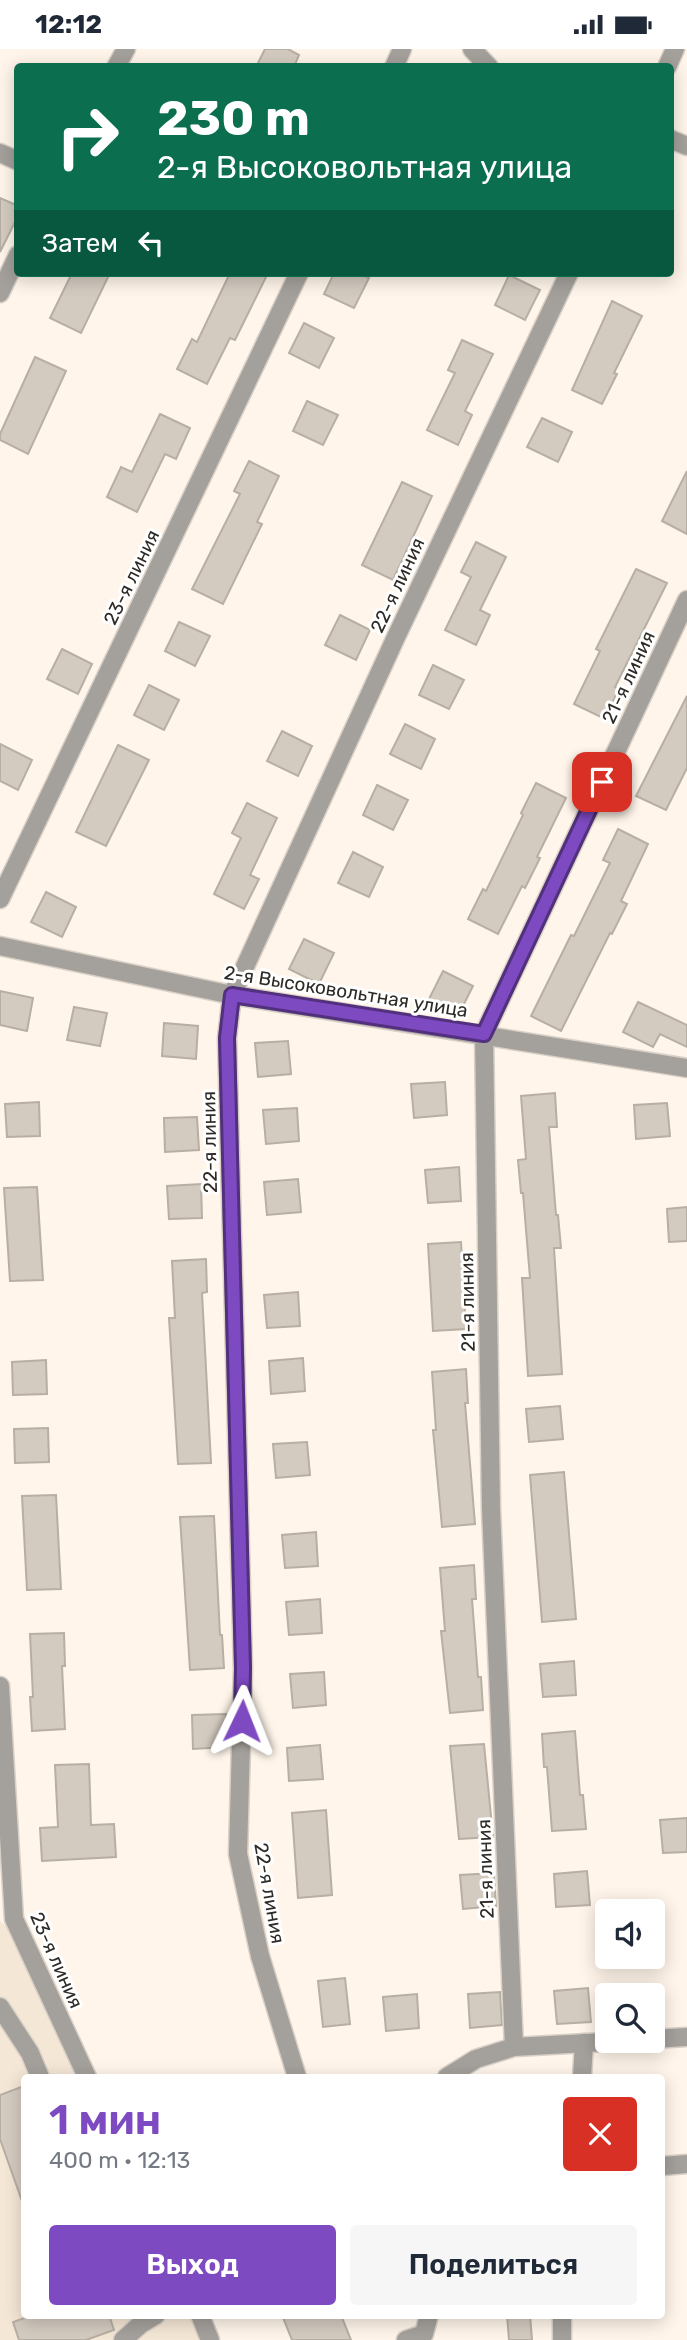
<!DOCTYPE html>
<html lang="ru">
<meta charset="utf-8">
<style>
body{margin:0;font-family:Rubik,sans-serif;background:#f6f6f7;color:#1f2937;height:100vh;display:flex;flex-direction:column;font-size:26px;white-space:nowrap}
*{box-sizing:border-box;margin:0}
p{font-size:23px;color:#747a83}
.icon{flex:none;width:38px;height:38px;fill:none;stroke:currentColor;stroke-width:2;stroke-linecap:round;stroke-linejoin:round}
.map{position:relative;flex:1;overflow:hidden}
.drawer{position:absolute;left:21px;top:2025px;width:644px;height:245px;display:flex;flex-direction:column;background:#fff;border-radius:7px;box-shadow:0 4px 18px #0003}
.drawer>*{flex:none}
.top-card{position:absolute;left:14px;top:14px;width:660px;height:214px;border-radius:7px;box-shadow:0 4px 18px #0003;background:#0b6e4f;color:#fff;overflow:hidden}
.buttons{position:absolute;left:595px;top:1850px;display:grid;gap:14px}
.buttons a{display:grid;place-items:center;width:70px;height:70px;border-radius:7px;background:#fff;box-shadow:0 4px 18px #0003;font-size:35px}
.pin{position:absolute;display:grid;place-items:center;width:60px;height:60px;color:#fff;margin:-30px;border-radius:14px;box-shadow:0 4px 10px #0006}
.me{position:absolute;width:77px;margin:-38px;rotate:2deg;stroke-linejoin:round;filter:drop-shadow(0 0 5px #0008)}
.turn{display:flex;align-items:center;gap:24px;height:147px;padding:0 28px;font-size:32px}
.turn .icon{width:91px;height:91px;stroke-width:2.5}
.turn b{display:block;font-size:49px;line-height:60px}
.then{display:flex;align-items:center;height:66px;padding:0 28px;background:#0003;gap:14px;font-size:26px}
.round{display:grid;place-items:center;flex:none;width:74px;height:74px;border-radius:7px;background:#f6f6f7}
.head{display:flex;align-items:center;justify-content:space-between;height:119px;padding:0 28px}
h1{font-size:42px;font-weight:600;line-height:52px;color:#7e4ac1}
.action{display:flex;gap:14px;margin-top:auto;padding:14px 28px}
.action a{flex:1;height:80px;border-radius:7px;background:#7e4ac1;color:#fff;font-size:28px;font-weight:600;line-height:80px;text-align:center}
.action a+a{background:#f6f6f7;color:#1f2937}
.status{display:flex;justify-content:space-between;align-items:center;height:49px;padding:0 35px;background:#fff;direction:ltr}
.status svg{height:19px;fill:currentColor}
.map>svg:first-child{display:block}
</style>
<div class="status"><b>12:12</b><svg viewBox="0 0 49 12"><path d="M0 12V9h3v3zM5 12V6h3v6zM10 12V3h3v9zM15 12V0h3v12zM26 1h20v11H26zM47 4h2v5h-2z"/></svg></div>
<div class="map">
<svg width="687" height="2291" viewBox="0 0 687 2291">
<rect width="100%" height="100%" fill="#fff5ea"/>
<polygon fill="#f5e7d6" points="0,1872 19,1889 90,2028 24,2028 24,2266 205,2266 212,2291 0,2291"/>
<g fill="#d4cbc0" stroke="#b7afa4" stroke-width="2">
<polygon points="265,0 288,0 299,6 294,18 256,18"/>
<polygon points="0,149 18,157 18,167 0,203"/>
<polygon points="72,224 110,224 81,284 50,269"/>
<polygon points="230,224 268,224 235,291 230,289 207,335 177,320 192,290 197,293"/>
<polygon points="334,224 358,224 369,229 354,259 324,245"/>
<polygon points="509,226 540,241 525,271 495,256"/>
<polygon points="612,252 642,267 614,324 617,325 602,355 572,341"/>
<polygon points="304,274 334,289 319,319 289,304"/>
<polygon points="462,291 493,305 465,362 472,366 458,396 427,381 455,324 448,321"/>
<polygon points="35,308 66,322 28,405 0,391 0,385"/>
<polygon points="307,352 338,366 323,396 293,382"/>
<polygon points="160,365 190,379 176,410 165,405 137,463 107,448 121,418 132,423"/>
<polygon points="542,369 572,383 558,413 527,398"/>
<polygon points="249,412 279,427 257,473 262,475 223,555 192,540 240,445 234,442"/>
<polygon points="687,422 687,485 662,472"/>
<polygon points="402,433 432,447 393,531 362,516"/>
<polygon points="476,493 506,508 480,561 490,566 476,596 445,581 471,528 461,523"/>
<polygon points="636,520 667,534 615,638 619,640 605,670 574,655 600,602 596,600"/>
<polygon points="340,566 370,581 356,611 325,596"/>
<polygon points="179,573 210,587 195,617 165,602"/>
<polygon points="62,600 92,615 78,645 47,630"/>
<polygon points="433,616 464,631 449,660 419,646"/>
<polygon points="149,636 179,651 164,681 134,666"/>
<polygon points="687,647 687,719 666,761 636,747"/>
<polygon points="405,675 435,690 421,720 390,705"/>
<polygon points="282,682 312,697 298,727 267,712"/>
<polygon points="0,695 32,711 18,741 0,732"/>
<polygon points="118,696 149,711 106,797 76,783"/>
<polygon points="536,734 566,749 537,808 540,809 525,839 522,837 498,885 468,870 483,840 486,842 523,766 521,764"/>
<polygon points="377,736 408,751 393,781 363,766"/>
<polygon points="247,754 277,769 250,826 259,830 244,860 214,845 241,789 232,784"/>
<polygon points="618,780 648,795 621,852 627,855 612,885 610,884 561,982 531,967 571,886 574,887 610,814 603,811"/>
<polygon points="353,803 383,818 369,848 338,834"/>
<polygon points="46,843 76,858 62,888 31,873"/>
<polygon points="304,890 334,904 319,935 289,920"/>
<polygon points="443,922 473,937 458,967 428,952"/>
<polygon points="0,942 33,949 27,982 0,976"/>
<polygon points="638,953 687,976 687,998 660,985 653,998 623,983"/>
<polygon points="74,958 107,964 100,997 67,991"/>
<polygon points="164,974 198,977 196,1010 162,1007"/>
<polygon points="288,992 291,1025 258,1028 255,994"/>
<polygon points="445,1033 447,1066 414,1069 411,1035"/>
<polygon points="555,1044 557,1078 549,1078 556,1166 558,1166 561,1199 554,1199 562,1325 528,1327 522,1229 530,1229 523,1144 521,1144 518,1111 526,1110 521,1047"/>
<polygon points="39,1053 40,1087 7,1088 5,1055"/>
<polygon points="667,1054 670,1087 636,1090 634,1056"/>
<polygon points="297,1059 299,1092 266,1095 263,1061"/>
<polygon points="197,1068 199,1101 165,1103 164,1069"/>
<polygon points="459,1118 461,1152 428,1154 425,1121"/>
<polygon points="298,1130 301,1163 267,1166 264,1133"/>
<polygon points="201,1135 202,1169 169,1170 167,1137"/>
<polygon points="37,1138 43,1231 10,1232 4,1139"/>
<polygon points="687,1158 687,1192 669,1193 667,1160"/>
<polygon points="461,1193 466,1280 433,1282 428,1195"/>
<polygon points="206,1210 207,1243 202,1244 211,1414 178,1415 169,1269 175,1269 172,1212"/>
<polygon points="298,1243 300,1277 267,1279 264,1246"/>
<polygon points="303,1309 305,1342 271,1345 269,1312"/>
<polygon points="46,1311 47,1345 13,1346 12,1313"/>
<polygon points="466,1320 468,1354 465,1354 475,1475 442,1478 433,1381 436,1381 432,1323"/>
<polygon points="560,1357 563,1390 529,1393 526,1360"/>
<polygon points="48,1379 49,1413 15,1414 14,1380"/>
<polygon points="307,1393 310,1426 276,1429 273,1395"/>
<polygon points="564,1423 576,1570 542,1573 530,1426"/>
<polygon points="56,1446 61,1540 27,1541 22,1447"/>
<polygon points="214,1467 220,1586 222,1586 224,1619 190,1621 180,1468"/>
<polygon points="316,1483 318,1517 285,1519 282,1486"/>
<polygon points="474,1516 476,1550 472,1550 478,1628 481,1628 483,1661 450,1664 441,1582 445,1582 440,1519"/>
<polygon points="320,1550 322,1584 289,1586 286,1553"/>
<polygon points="64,1584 65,1617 62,1617 65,1680 32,1682 30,1648 33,1648 30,1585"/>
<polygon points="574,1612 576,1646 543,1648 540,1615"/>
<polygon points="324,1623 326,1656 293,1659 290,1625"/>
<polygon points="226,1665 227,1698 193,1700 192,1666"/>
<polygon points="575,1682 580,1746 583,1746 586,1780 552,1782 547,1718 544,1718 542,1685"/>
<polygon points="484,1695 493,1788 459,1790 450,1697"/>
<polygon points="320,1696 323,1730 289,1732 287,1699"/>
<polygon points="89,1715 91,1776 114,1775 116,1808 42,1812 40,1779 58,1778 55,1716"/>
<polygon points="326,1761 332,1846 298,1849 292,1764"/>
<polygon points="687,1769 687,1803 663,1804 660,1771"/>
<polygon points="587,1822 590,1856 556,1858 554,1825"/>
<polygon points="494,1824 496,1857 463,1860 460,1826"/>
<polygon points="345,1929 350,1975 323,1978 318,1932"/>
<polygon points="588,1939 591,1973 557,1975 554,1942"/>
<polygon points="500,1943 502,1976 470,1979 468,1945"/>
<polygon points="417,1945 419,1979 386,1982 383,1948"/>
<polygon points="24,2037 24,2152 22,2152 0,2090 0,2046"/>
<polygon points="33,2266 109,2266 114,2281 86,2291 19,2291 13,2273"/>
<polygon points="282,2266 341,2266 351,2291 292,2291"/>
<polygon points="507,2266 530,2266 532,2291 509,2291"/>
</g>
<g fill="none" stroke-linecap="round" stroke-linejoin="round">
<g stroke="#d9d1c7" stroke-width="21">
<g id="minor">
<polyline points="472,0 489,18"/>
<polyline points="116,18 126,0"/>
<polyline points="394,18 402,0"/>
<polyline points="667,18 675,0"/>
<polyline points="670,90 687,97"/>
<polyline points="0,104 18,112"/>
<polyline points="0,244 18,206"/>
<polyline points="0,850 299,224"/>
<polyline points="0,897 232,946 687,1019"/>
<polyline points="0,1637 14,1870 87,2028"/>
<polyline points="0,1958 30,2004 40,2028"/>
<polyline points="653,1990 687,1988"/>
<polyline points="514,1998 491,1460 484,985 687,551"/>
<polyline points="297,2028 260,1907 238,1805 243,1620 227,989 232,946 396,588 569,224"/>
<polyline points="447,2028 476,2010 514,1998 623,1992"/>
<polyline points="582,2028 584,1994"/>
<polyline points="662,2117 687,2115"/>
<polyline points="200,2266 210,2291"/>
<polyline points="562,2266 562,2291"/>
<polyline points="123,2291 141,2275 156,2266"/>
<polyline points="406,2291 424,2285 429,2266"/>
</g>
</g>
<use href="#minor" stroke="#a4a09b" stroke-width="18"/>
</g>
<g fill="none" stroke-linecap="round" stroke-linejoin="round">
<g stroke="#52307d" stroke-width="18">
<polyline id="route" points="242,1672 243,1619 227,989 232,946 484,985 602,733"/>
</g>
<use href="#route" stroke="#7e4ac1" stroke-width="12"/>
</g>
<g text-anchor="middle" stroke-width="6" stroke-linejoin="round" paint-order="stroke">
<g font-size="19" fill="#2e2b27" stroke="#fff">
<text transform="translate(131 528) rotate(-64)" y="7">23-я линия</text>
<text transform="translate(397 536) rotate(-65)" y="7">22-я линия</text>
<text transform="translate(628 628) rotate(-65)" y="7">21-я линия</text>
<text transform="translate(346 942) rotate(9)" y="7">2-я Высоковольтная улица</text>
<text transform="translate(209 1093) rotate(-91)" y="7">22-я линия</text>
<text transform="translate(467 1253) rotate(-91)" y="7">21-я линия</text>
<text transform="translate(485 1820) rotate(-92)" y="7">21-я линия</text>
<text transform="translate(270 1844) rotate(80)" y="7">22-я линия</text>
<text transform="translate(57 1911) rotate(66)" y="7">23-я линия</text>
</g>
</g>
</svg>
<div class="buttons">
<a><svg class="icon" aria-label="sound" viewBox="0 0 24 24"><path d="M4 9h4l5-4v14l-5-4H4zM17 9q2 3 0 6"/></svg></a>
<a><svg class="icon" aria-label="search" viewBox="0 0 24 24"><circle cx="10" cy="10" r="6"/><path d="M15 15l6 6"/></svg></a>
</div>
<div class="pin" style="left:602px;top:733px;background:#d93025"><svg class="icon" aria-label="arrive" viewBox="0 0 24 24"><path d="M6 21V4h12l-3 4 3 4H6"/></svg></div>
<svg class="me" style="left:242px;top:1672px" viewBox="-20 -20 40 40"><path d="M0-17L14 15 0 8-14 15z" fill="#7e4ac1" stroke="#fff" stroke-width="4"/></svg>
<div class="top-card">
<div class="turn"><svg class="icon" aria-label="right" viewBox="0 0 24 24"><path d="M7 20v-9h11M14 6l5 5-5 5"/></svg><div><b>230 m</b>2-я Высоковольтная улица</div></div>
<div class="then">Затем<svg class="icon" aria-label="left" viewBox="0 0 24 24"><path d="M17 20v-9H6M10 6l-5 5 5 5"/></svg></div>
</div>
<section class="drawer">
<div class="head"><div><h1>1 мин</h1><p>400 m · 12:13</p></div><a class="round" style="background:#d93025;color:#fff"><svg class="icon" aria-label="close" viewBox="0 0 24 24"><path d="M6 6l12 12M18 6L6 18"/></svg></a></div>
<div class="action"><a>Выход</a><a>Поделиться</a></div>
</section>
</div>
